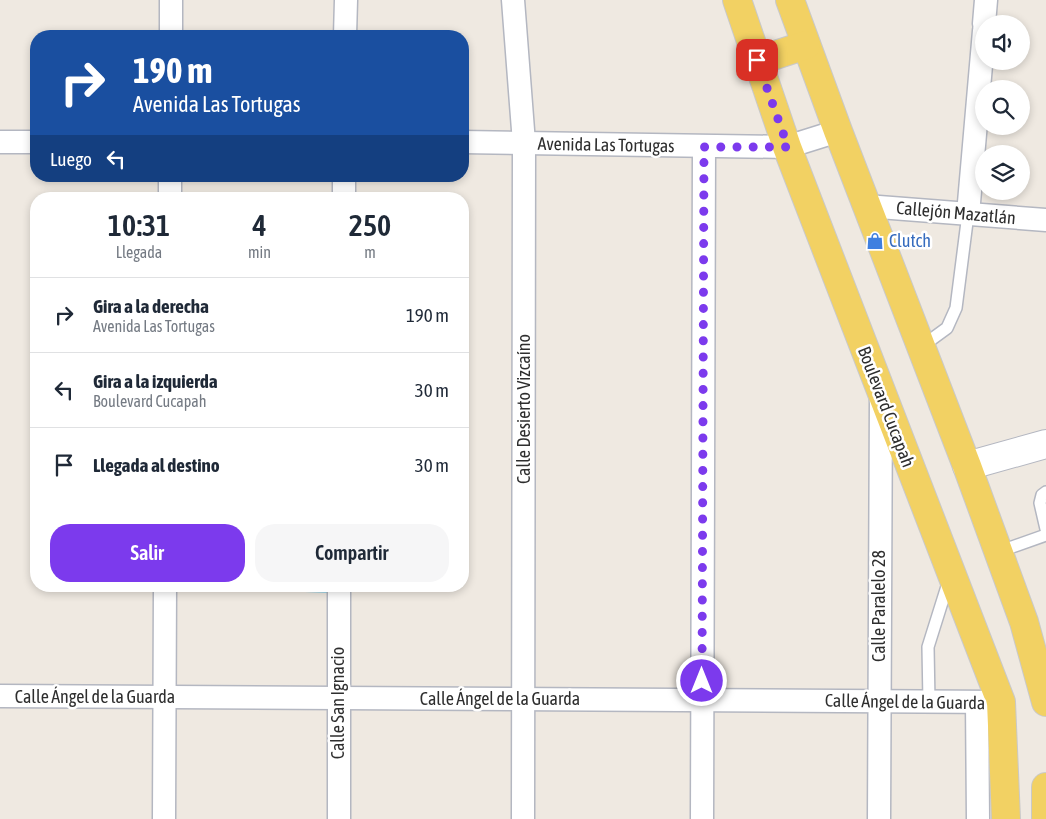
<!DOCTYPE html>
<html lang="es">
<meta charset="utf-8">
<style>
body{margin:0;font-family:"Asap Condensed",sans-serif;background:#f6f6f7;color:#1f2937;height:100vh;display:flex;flex-direction:column;font-size:19px;white-space:nowrap}
*{box-sizing:border-box;margin:0}
p{font-size:16px;color:#747a83}
.icon{flex:none;width:28px;height:28px;fill:none;stroke:currentColor;stroke-width:2;stroke-linecap:round;stroke-linejoin:round}
.map{position:relative;flex:1;overflow:hidden}
.panel{position:absolute;left:30px;top:192px;width:439px;height:400px;display:flex;flex-direction:column;background:#fff;border-radius:20px;box-shadow:0 2px 8px #0003}
.panel>*{flex:none}
.banner{position:absolute;left:30px;top:30px;width:439px;height:152px;border-radius:20px;box-shadow:0 2px 8px #0003;background:#1a4fa0;color:#fff;overflow:hidden}
.fabs{position:absolute;left:975px;top:15px;display:grid;gap:10px}
.fabs a{display:grid;place-items:center;width:55px;height:55px;border-radius:50%;background:#fff;box-shadow:0 2px 8px #0003;font-size:25px}
.pin{position:absolute;display:grid;place-items:center;width:42px;height:42px;color:#fff;margin:-21px;border-radius:10px;box-shadow:0 2px 8px #0006}
.me{position:absolute;width:55px;margin:-28px;rotate:0deg;stroke-linejoin:round;filter:drop-shadow(0 0 4px #0008)}
.turn{display:flex;align-items:center;gap:18px;height:105px;padding:0 20px;font-size:22px}
.turn .icon{width:65px;height:65px;stroke-width:2.5}
.turn b{display:block;font-size:35px;line-height:42px}
.then{display:flex;align-items:center;height:48px;padding:0 20px;background:#0003;gap:10px;font-size:19px}
.eta{display:flex;justify-content:space-evenly;align-items:center;height:85px;text-align:center}
.eta b{font-size:30px;font-weight:600;line-height:35px}
.primary-button{display:flex;gap:10px;margin-top:auto;padding:10px 20px}
.primary-button a{flex:1;height:58px;border-radius:20px;background:#7c3aed;color:#fff;font-size:20px;font-weight:600;line-height:58px;text-align:center}
.primary-button a+a{background:#f6f6f7;color:#1f2937}
ul{padding:0;list-style:none}
li{display:flex;align-items:center;gap:15px;height:75px;padding:0 20px;border-top:1px solid #e0e1e3}
li div{flex:1}
li b{display:block;font-size:19px}
li em{font-style:normal}
.map>svg:first-child{display:block}
</style>
<div class="map">
<svg width="1046" height="819" viewBox="0 0 1046 819">
<rect width="100%" height="100%" fill="#efe9e1"/>
<g fill="none" stroke-linecap="round" stroke-linejoin="round">
<polyline stroke="#75cff0" stroke-width="5.5" points="262,586 264,588 330,590"/>
<g stroke="#b4b7c1" stroke-width="14">
<g id="service">
<polyline points="921,347 947,328 956,308 968,214"/>
<polyline points="1046,492 1042,495 1040,503 1046,529"/>
<polyline points="998,552 1046,535"/>
<polyline points="929,702 928,647 949,580"/>
</g>
</g>
<g stroke="#b4b7c1" stroke-width="25">
<g id="minor">
<polyline points="513,0 524,143 523,819"/>
<polyline points="984,24 986,0"/>
<polyline points="171,36 171,0"/>
<polyline points="345,36 346,0"/>
<polyline points="0,142 36,142"/>
<polyline points="462,142 787,147 838,131"/>
<polyline points="170,199 170,176"/>
<polyline points="344,199 344,176"/>
<polyline points="866,206 1046,220"/>
<polyline points="968,214 984,31"/>
<polyline points="0,696 1001,702"/>
<polyline points="977,703 978,819"/>
<polyline points="164,819 165,586"/>
<polyline points="339,819 339,586"/>
<polyline points="702,819 704,147"/>
<polyline points="879,819 881,396"/>
</g>
</g>
<g stroke="#b4b7c1" stroke-width="30">
<polyline id="tertiary" points="967,466 1046,444"/>
</g>
<g stroke="#c9c9c9" stroke-width="30">
<g id="primary">
<polyline points="737,0 787,147 1001,702 1006,819"/>
<polyline points="790,0 838,131 967,466 1024,622 1046,702"/>
<polyline points="757,61 806,45"/>
<polyline points="1046,819 1046,787"/>
</g>
</g>
<use href="#service" stroke="#fff" stroke-width="11"/>
<use href="#minor" stroke="#fff" stroke-width="22"/>
<use href="#tertiary" stroke="#fff" stroke-width="28"/>
<use href="#primary" stroke="#f2d163" stroke-width="28"/>
</g>
<g fill="none" stroke-linecap="round" stroke-linejoin="round">
<polyline stroke="#7c3aed" stroke-width="9" stroke-dasharray="0 16.2" points="702,681 704,147 788,147 757,60"/>
</g>
<defs>
<g id="shop-bare" transform="scale(1.35)"><path d="M-5-2.5h2.3a2.7 3.5 0 0 1 5.4 0H5L5.5 6h-11ZM-1.5-2.5h3a1.5 2.3 0 0 0-3 0Z" fill="#3f7fe0" stroke="#fff" stroke-width="2.5" paint-order="stroke"/></g>
</defs>
<g fill-rule="evenodd">
<use href="#shop-bare" x="875" y="241"/>
</g>
<g text-anchor="middle" stroke-width="5" stroke-linejoin="round" paint-order="stroke">
<g font-size="18" fill="#2e2e2e" stroke="#fff">
<text transform="translate(606 145) rotate(1)" y="6">Avenida Las Tortugas</text>
<text transform="translate(956 213) rotate(5)" y="6">Callejón Mazatlán</text>
<text transform="translate(886 407) rotate(69)" y="6">Boulevard Cucapah</text>
<text transform="translate(524 409) rotate(-90)" y="6">Calle Desierto Vizcaíno</text>
<text transform="translate(879 606) rotate(-90)" y="6">Calle Paralelo 28</text>
<text x="95" y="703">Calle Ángel de la Guarda</text>
<text x="500" y="705">Calle Ángel de la Guarda</text>
<text transform="translate(905 702) rotate(1)" y="6">Calle Ángel de la Guarda</text>
<text transform="translate(338 703) rotate(-90)" y="6">Calle San Ignacio</text>
</g>
<g font-size="18" fill="#366cbe" stroke="#fff" text-anchor="start">
<text x="889" y="247">Clutch</text>
</g>
</g>
</svg>
<div class="fabs">
<a><svg class="icon" aria-label="sound" viewBox="0 0 24 24"><path d="M4 9h4l5-4v14l-5-4H4zM17 9q2 3 0 6"/></svg></a>
<a><svg class="icon" aria-label="search" viewBox="0 0 24 24"><circle cx="10" cy="10" r="6"/><path d="M15 15l6 6"/></svg></a>
<a><svg class="icon" aria-label="layers" viewBox="0 0 24 24"><path d="M12 4l9 5-9 5-9-5zM3 14l9 5 9-5"/></svg></a>
</div>
<div class="pin" style="left:757px;top:60px;background:#d93025"><svg class="icon" aria-label="arrive" viewBox="0 0 24 24"><path d="M6 21V4h12l-3 4 3 4H6"/></svg></div>
<svg class="me" style="left:702px;top:681px" viewBox="-20 -20 40 40"><circle r="17" fill="#7c3aed" stroke="#fff" stroke-width="3"/><path d="M0-11L8 9 0 5-8 9z" fill="#fff"/></svg>
<div class="banner">
<div class="turn"><svg class="icon" aria-label="right" viewBox="0 0 24 24"><path d="M7 20v-9h11M14 6l5 5-5 5"/></svg><div><b>190 m</b>Avenida Las Tortugas</div></div>
<div class="then">Luego<svg class="icon" aria-label="left" viewBox="0 0 24 24"><path d="M17 20v-9H6M10 6l-5 5 5 5"/></svg></div>
</div>
<section class="panel">
<div class="eta">
<div><b>10:31</b><p>Llegada</p></div>
<div><b>4</b><p>min</p></div>
<div><b>250</b><p>m</p></div>
</div>
<ul>
<li><svg class="icon" aria-label="right" viewBox="0 0 24 24"><path d="M7 20v-9h11M14 6l5 5-5 5"/></svg><div><b>Gira a la derecha</b><p>Avenida Las Tortugas</p></div><em>190 m</em></li>
<li><svg class="icon" aria-label="left" viewBox="0 0 24 24"><path d="M17 20v-9H6M10 6l-5 5 5 5"/></svg><div><b>Gira a la izquierda</b><p>Boulevard Cucapah</p></div><em>30 m</em></li>
<li><svg class="icon" aria-label="arrive" viewBox="0 0 24 24"><path d="M6 21V4h12l-3 4 3 4H6"/></svg><div><b>Llegada al destino</b></div><em>30 m</em></li>
</ul>
<div class="primary-button"><a>Salir</a><a>Compartir</a></div>
</section>
</div>
